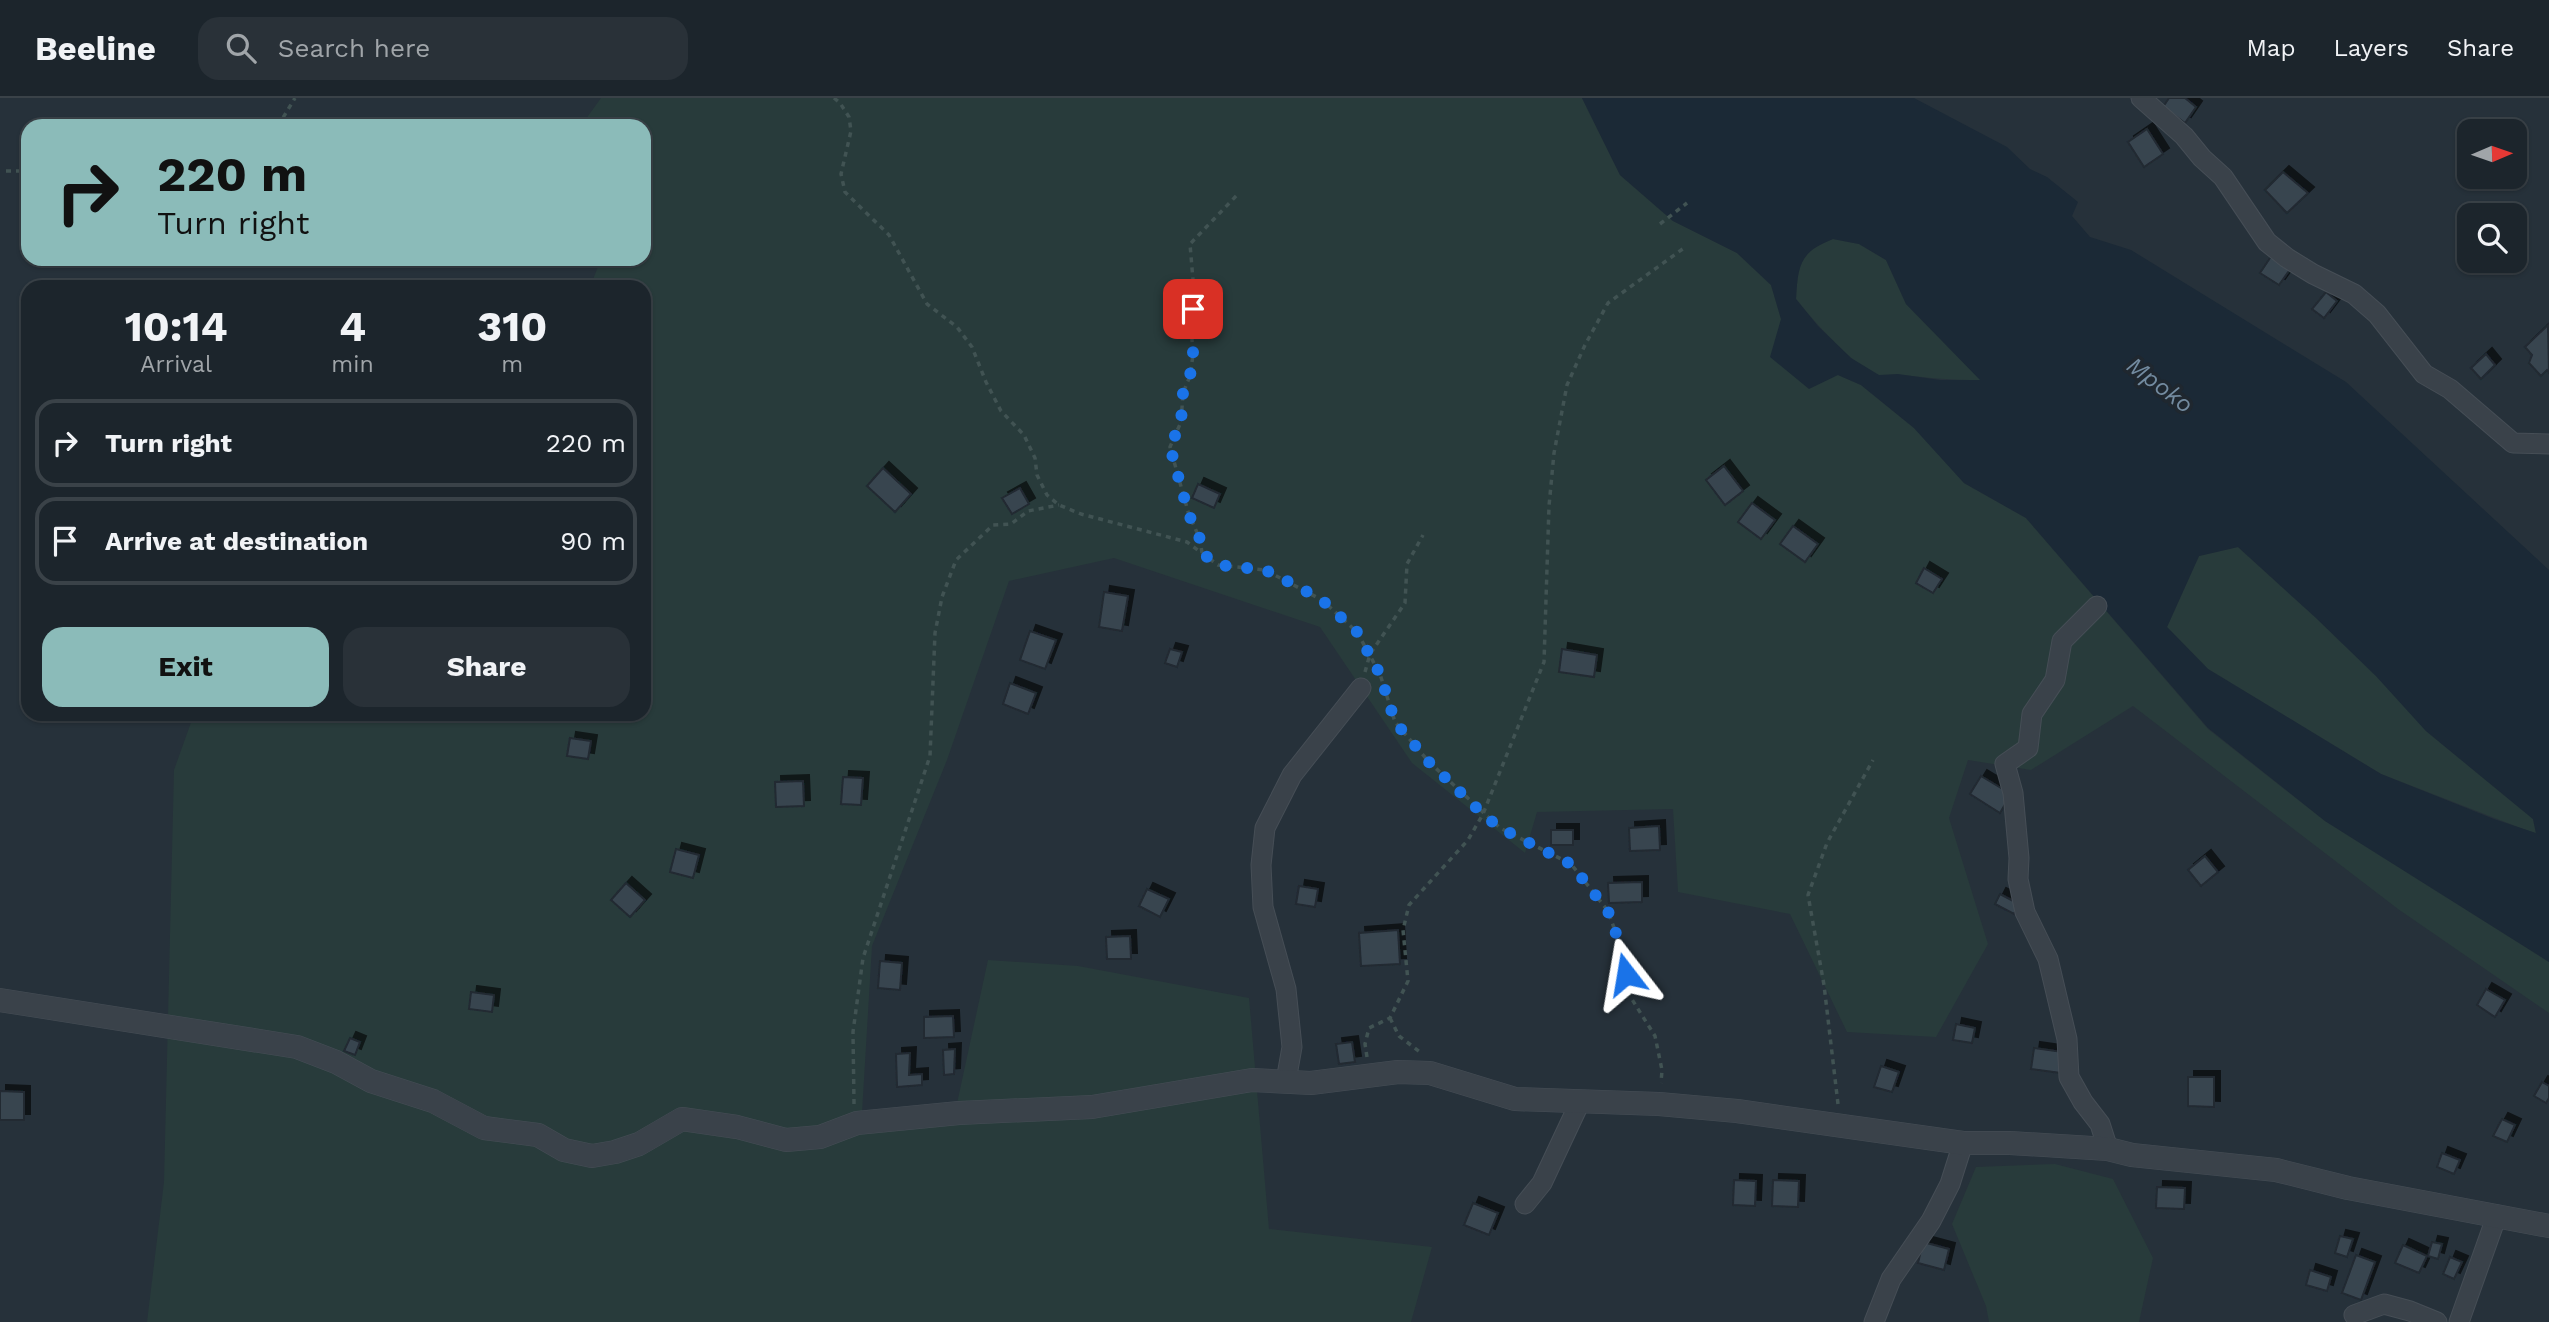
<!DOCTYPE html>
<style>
body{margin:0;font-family:"Work Sans",sans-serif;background:#293138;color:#f1f3f6;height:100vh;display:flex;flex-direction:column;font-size:26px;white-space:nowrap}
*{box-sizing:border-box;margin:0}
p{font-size:23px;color:#a0a5a9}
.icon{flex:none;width:38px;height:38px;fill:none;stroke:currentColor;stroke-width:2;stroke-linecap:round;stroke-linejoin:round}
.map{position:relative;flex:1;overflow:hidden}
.details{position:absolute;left:21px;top:182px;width:630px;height:441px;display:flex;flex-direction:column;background:#1c252c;border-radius:21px;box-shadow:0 2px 5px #0004,0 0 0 2px #3a4248}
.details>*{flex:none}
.banner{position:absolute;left:21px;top:21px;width:630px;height:147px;border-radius:21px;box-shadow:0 2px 5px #0004,0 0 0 2px #3a4248;background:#8bbbb9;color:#111;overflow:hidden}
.needle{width:46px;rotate:88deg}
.fabs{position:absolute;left:2457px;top:21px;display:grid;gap:14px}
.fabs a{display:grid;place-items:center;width:70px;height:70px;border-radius:14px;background:#1c252c;box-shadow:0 2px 5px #0004,0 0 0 2px #3a4248;font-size:35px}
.pin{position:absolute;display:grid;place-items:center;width:60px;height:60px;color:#fff;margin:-30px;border-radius:14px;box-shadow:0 4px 10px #0006}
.me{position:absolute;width:77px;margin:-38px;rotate:346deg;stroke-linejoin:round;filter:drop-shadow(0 0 5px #0008)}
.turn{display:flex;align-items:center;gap:24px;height:147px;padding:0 21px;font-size:32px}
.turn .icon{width:91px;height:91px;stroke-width:2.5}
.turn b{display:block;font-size:49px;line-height:60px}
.eta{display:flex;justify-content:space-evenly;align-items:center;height:119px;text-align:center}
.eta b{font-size:42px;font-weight:700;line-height:49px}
.cta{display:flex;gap:14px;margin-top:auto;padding:14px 21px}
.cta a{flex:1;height:80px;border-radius:21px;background:#8bbbb9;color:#111;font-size:28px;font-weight:700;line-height:80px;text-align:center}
.cta a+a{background:#293138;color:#f1f3f6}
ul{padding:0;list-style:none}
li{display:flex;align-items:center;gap:21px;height:88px;margin:0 14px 10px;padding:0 7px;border:4px solid #3a4248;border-radius:21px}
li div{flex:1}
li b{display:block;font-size:26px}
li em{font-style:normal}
header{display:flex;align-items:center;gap:42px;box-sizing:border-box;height:98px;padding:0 35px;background:#1c252c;border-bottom:2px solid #3a4248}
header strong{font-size:33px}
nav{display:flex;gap:38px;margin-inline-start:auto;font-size:24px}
.search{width:490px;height:63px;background:#293138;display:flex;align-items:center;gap:18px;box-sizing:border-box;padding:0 24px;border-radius:21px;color:#a0a5a9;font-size:26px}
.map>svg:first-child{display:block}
</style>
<header>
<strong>Beeline</strong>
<div class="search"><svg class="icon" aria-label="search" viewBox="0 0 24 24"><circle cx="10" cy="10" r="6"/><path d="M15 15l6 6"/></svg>Search here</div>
<nav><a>Map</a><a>Layers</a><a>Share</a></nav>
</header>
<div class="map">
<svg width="2549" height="1224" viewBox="0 0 2549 1224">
<defs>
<filter id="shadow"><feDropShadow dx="6" dy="-6" stdDeviation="0" flood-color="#0009"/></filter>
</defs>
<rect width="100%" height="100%" fill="#26313a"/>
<g fill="#283b3b">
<polygon points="601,0 1582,0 1620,77 1673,123 1737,155 1771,187 1781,221 1838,277 1861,287 1914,330 1964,385 2026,420 2208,631 2325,723 2549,864 2549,915 2398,811 2133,608 2031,672 1968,662 1949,720 1988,846 1936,939 1847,934 1790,816 1678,794 1673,711 1537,714 1525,755 1412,665 1320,529 1114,460 1009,483 947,662 872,848 862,1015 956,1010 988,862 1078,868 1249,900 1269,1131 1432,1149 1411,1224 147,1224 164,1084 174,672 194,616 644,616 644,189 590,189 601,161 644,161 644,28 584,28 583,25"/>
<path d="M1833,141l26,5 27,16 20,44 75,76c-30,0 -51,-2 -80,-5 -7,-1 -15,1 -22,0 -24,-6 -67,-56 -83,-76 2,-34 3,-47 37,-60z"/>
<polygon points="2238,449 2315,519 2376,578 2426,633 2533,721 2536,736 2381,676 2208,571 2167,529 2199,458"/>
<polygon points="2055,1066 2113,1081 2153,1160 2139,1224 1989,1224 1986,1208 1952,1126 1976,1069"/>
</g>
<path fill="#1b2936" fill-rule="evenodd" d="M1582,0h332l93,49 23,22 17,8 31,25 -6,14 18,21 41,13 215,132 203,188v392l-224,-141 -117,-93 -182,-210 -62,-35 -50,-55 -53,-43 -23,-10 -29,14 -39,-32 11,-38 -10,-34 -34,-32 -64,-32 -53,-46zM1833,141l26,5 27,16 20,44 74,76h-40l-42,-6 -19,1 -28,-17 -33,-32 -22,-27c2,-33 3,-47 37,-60zM2238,449l77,70 61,59 50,55 107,88 3,14 -42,-14 -113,-45 -173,-105 -41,-42 32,-71z"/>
<g fill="#394550" stroke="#212931" stroke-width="2" filter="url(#shadow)">
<polygon points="2169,0 2185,0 2196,9 2185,25 2163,9"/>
<polygon points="2147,31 2163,56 2144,69 2128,44"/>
<polygon points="2283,74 2308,95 2287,115 2265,92"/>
<polygon points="2272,157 2291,170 2279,187 2260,175"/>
<polygon points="2326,194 2337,203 2324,220 2312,211"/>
<polygon points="2548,227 2549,275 2547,272 2541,278 2529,265 2532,257 2525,249"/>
<polygon points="2486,256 2495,267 2481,281 2471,270"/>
<polygon points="1724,368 1743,393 1725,407 1706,382"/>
<polygon points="883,370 911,396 895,414 867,388"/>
<polygon points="1198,386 1220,396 1214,410 1192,400"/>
<polygon points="1020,390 1029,406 1012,416 1002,400"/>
<polygon points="1752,405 1775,422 1761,441 1738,424"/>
<polygon points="1793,428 1818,446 1805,464 1780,446"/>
<polygon points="1924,470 1942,481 1933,495 1916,485"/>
<polygon points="1104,494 1128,498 1122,533 1099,529"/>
<polygon points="1030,533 1056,542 1045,571 1020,562"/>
<polygon points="1170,551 1182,554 1177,569 1165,565"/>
<polygon points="1562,551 1597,557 1594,579 1559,574"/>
<polygon points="1010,585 1036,595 1028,616 1003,606"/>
<polygon points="570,640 591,643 588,661 567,658"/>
<polygon points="1981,678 2011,696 2000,715 1970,696"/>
<polygon points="843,679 863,680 861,707 841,706"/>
<polygon points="803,683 804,708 776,709 775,684"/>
<polygon points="1659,728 1660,752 1630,753 1629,730"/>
<rect x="1551" y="732" width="22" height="15"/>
<polygon points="676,751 699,757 693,780 670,774"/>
<polygon points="2205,758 2218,774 2201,788 2188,772"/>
<polygon points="1642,784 1642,804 1609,805 1608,785"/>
<polygon points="626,785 645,802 630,819 611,802"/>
<polygon points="1299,788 1318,791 1315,809 1296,806"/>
<polygon points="1147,791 1169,801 1160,819 1139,808"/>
<polygon points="2000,796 2019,806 2014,816 1995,806"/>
<polygon points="1398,832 1400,866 1361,868 1359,835"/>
<polygon points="1130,838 1131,861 1107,861 1106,839"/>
<polygon points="880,863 902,865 900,892 878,890"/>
<polygon points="2486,891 2505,902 2495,919 2477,907"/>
<polygon points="471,894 494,897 492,914 469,911"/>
<polygon points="953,918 954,939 924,940 924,919"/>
<polygon points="1956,926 1975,930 1972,945 1953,942"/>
<polygon points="350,940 360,944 355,957 344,953"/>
<polygon points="1352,944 1355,964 1339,966 1336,946"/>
<polygon points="2034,950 2063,954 2061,975 2031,971"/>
<polygon points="955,951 954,976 944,977 943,952"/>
<polygon points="910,955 909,977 922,976 922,987 897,989 896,956"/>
<polygon points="1881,968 1899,974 1892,994 1874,989"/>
<polygon points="2188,979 2214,979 2214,1009 2188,1008"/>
<polygon points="2542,984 2549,988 2549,1000 2546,1005 2534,998"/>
<polygon points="0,993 24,994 24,1022 0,1022"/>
<polygon points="2502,1021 2515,1027 2507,1044 2493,1038"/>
<polygon points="2442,1055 2460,1062 2454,1076 2437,1069"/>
<polygon points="1734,1082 1756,1083 1755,1108 1733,1107"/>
<polygon points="1773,1082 1799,1083 1798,1109 1772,1108"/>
<polygon points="2157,1089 2185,1090 2184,1111 2156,1110"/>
<polygon points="1473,1105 1498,1115 1489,1137 1464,1127"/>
<polygon points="2340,1138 2353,1141 2347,1159 2335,1155"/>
<polygon points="1923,1144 1949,1151 1944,1172 1918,1165"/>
<polygon points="2432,1144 2442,1146 2438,1161 2428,1158"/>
<polygon points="2403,1147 2427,1158 2419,1175 2395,1165"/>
<polygon points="2356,1157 2375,1164 2361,1202 2342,1195"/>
<polygon points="2450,1159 2462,1164 2454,1181 2443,1176"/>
<polygon points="2310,1172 2331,1179 2327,1193 2306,1187"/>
</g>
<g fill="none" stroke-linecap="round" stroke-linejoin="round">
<g stroke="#464e56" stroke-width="21">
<g id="minor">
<polyline points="2141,0 2184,38 2202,60 2223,79 2267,144 2287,160 2313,176 2354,196 2377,216 2424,276 2450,291 2513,345 2549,346"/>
<polyline points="2097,508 2062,543 2055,582 2032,616 2028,650 2005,666 2013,695 2019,760 2018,781 2025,814 2048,861 2067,941 2069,979 2083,1004 2100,1026 2108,1051"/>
<polyline points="1286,983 1292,949 1286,891 1263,809 1261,767 1265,730 1292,677 1361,590"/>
<polyline points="1525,1106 1542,1085 1580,1004"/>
<polyline points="2354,1217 2384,1206 2410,1213 2437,1224"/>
<polyline points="1874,1224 1891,1181 1931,1123 1950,1086 1963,1045"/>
<polyline points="2459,1224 2497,1117"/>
</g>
</g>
<g stroke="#464e56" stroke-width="24">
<polyline id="tertiary" points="0,902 297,949 336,964 371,983 433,1003 484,1030 538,1037 564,1052 592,1058 615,1054 639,1046 682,1021 737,1029 786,1042 820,1039 857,1025 959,1015 1092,1009 1252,982 1311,985 1398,974 1430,975 1515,1001 1659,1006 1737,1013 1963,1045 2010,1045 2108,1051 2132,1057 2276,1072 2348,1090 2549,1128"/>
</g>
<g stroke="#415353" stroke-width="3.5" stroke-dasharray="5 5" stroke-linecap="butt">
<polyline points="834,0 840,5 849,19 851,33 841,76 845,94 889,137 927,206 957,229 972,249 986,284 1001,313 1024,337 1035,360 1037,377 1047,397 1059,407 1081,416 1187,444 1218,467 1265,472 1322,502 1357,534 1380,576 1395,624 1429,664 1500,730 1571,766 1608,813 1624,858 1628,895 1655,938 1662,972 1661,985"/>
<polyline points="278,28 295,0"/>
<polyline points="6,73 28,73"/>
<polyline points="1660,126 1687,105"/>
<polyline points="1202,455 1200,441 1189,417 1170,349 1181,324 1183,295 1190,278 1193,257 1191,227 1194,194 1190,146 1239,95"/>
<polyline points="1365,574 1370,556 1405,505 1407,466 1423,437"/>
<polyline points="1390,920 1399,938 1420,954"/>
<polyline points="1367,959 1365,946 1369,930 1390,920 1408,883 1403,832 1409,807 1468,742 1483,716 1544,564 1549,408 1554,355 1567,287 1585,247 1608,205 1684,150"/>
<polyline points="854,1006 853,934 863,860 930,658 935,535 942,499 956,462 993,427 1011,426 1028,413 1059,407"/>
<polyline points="1838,1006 1824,887 1808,797 1827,745 1873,662"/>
</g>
<use href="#minor" stroke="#3a424a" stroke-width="19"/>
<use href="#tertiary" stroke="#3a424a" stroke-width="23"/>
</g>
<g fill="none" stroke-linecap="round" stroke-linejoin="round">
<polyline stroke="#1a73e8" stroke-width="12" stroke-dasharray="0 21.6" points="1193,211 1193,257 1190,278 1183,295 1181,324 1170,349 1189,417 1200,441 1202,455 1218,467 1265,472 1295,487 1322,502 1357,534 1380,576 1395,624 1429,664 1483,716 1500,730 1571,766 1608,813 1624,858 1626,876"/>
</g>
<g text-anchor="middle" stroke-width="7" stroke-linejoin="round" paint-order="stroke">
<g font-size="24" font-style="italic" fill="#738ba0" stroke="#1f272f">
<text transform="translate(2160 287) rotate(37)" y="8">Mpoko</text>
</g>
</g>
</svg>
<div class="fabs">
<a><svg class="needle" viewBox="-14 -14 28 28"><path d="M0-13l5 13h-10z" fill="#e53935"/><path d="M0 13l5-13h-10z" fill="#a0a5a9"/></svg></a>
<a><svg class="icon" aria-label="search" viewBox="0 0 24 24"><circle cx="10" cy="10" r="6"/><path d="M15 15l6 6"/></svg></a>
</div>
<div class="pin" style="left:1193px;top:211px;background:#d93025"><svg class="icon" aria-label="arrive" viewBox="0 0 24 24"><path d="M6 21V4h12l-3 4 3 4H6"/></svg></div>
<svg class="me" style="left:1626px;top:876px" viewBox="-20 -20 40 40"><path d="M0-17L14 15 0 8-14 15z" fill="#1a73e8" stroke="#fff" stroke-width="4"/></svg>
<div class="banner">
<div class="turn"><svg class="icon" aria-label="right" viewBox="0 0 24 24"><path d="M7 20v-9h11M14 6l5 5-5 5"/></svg><div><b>220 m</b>Turn right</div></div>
</div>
<section class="details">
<div class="eta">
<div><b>10:14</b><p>Arrival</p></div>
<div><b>4</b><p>min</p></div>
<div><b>310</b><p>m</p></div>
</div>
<ul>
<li><svg class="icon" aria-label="right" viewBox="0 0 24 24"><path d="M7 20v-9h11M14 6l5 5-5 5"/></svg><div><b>Turn right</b></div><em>220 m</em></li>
<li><svg class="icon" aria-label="arrive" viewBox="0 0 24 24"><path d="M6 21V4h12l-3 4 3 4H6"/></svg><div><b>Arrive at destination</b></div><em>90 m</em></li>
</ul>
<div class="cta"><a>Exit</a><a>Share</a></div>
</section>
</div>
